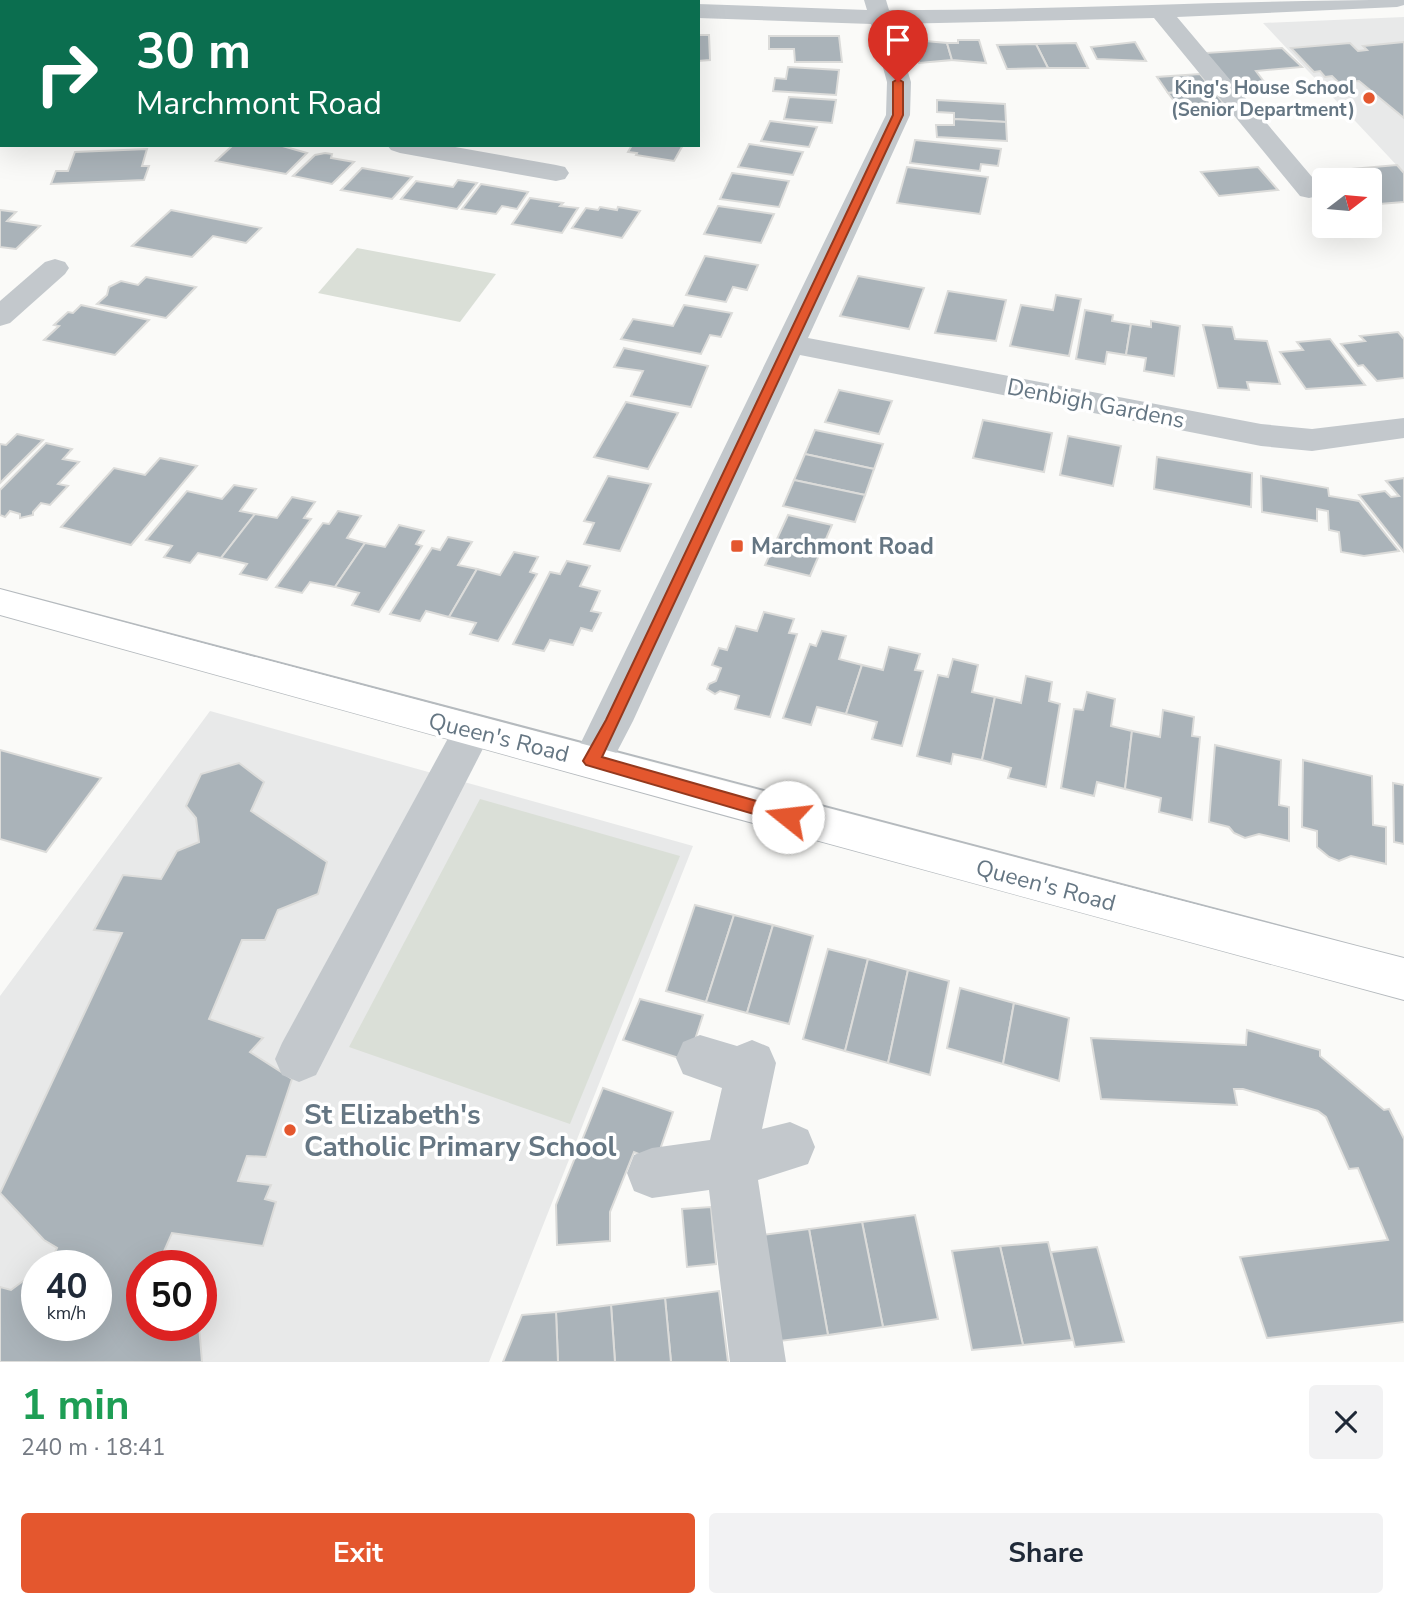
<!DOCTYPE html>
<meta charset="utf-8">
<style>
body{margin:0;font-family:"Nunito Sans",sans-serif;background:#f2f2f3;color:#1f2937;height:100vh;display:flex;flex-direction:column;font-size:26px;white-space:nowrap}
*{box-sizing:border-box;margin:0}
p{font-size:23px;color:#747a83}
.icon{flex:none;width:38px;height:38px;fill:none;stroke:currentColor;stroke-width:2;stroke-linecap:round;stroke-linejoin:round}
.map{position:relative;height:1362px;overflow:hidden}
.side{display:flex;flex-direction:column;background:#fff;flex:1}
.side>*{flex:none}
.top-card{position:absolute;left:0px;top:0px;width:700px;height:147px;box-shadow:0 7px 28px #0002;background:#0b6e4f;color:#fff;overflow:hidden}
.needle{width:46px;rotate:74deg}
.buttons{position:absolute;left:1312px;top:168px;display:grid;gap:14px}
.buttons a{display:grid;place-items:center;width:70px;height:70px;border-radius:7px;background:#fff;box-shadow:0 7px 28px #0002;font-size:35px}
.speed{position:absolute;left:21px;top:1250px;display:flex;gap:14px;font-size:35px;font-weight:700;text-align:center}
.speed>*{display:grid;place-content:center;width:91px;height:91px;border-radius:50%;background:#fff;box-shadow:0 7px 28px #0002;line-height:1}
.speed small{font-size:18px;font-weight:400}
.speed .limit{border:10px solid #d22;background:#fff;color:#111}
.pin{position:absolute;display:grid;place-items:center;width:60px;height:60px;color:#fff;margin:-72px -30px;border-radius:50% 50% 50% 0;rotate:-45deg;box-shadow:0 0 7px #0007}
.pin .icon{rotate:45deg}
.me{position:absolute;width:77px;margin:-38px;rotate:286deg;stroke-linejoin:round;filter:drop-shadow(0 0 5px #0008)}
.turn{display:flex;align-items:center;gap:24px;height:147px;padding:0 21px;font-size:32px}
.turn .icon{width:91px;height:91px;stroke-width:2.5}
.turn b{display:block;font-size:49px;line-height:60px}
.round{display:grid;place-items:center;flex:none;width:74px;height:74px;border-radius:7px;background:#f2f2f3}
.summary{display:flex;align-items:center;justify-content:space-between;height:119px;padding:0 21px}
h1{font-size:42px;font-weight:700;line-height:52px;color:#1e9e55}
.button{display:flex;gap:14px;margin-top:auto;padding:14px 21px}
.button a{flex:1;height:80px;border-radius:7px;background:#e4572e;color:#fff;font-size:28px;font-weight:700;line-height:80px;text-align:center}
.button a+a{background:#f2f2f3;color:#1f2937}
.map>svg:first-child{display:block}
</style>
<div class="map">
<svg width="1404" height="1362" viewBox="0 0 1404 1362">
<rect width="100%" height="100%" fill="#fafaf8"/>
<g fill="#e8e9e9" fill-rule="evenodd">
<polygon points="1404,17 1404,173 1263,23"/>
<path d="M210,711l483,135 -204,516h-489v-366zM37,1265h59v60h-59zM142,1265h59v60h-59z"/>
</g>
<g fill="#dadfd7">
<polygon points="357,248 496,274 460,322 318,293"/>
<polygon points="480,799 680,856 570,1124 349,1047"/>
</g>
<g fill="#aab3b9" stroke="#dcdcda" stroke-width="2">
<polygon points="698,35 709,35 710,60 698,61"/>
<polygon points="769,36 839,36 842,62 795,62 794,49 769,49"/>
<polygon points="914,40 947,43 952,60 919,63"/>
<polygon points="958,40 979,40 986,63 952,60 947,43 958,43"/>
<polygon points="1135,42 1146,61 1097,59 1091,47"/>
<polygon points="1404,42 1404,118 1359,81 1339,83 1332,76 1325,77 1320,71 1314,72 1291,48 1350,43 1358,51 1367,50 1363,46"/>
<polygon points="1076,43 1088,68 1048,68 1036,44"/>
<polygon points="1036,44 1048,68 1007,69 997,45"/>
<polygon points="1282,48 1302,67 1256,71 1268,87 1236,89 1205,53"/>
<polygon points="788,67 839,70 836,95 773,91 775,78 786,79"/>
<polygon points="1200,74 1213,90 1168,93 1157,77"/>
<polygon points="1213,90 1226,106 1180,109 1168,93"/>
<polygon points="789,97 836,100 832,123 784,119"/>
<polygon points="937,100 1005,104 1006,122 954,119 954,113 937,112"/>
<polygon points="954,119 1006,122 1007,141 937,137 936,125 954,125"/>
<polygon points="770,121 817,127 809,147 761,141"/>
<polygon points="915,140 1001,149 998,166 981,164 980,171 910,163"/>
<polygon points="749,144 803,152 793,175 738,167"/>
<polygon points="233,145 279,145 307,153 286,174 216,161"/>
<polygon points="632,145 683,145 674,161 636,155 637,153 628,152"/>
<polygon points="147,149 142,166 149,166 144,180 51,184 56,171 68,171 75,152"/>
<polygon points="325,153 332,154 331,158 354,162 332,184 293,176 315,155"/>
<polygon points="1397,165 1404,173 1404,202 1379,204 1370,193 1370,180 1359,180 1350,169"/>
<polygon points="907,167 988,177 980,214 897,203"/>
<polygon points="1258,167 1278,190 1219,196 1201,172"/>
<polygon points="362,168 412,177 392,199 341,190"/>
<polygon points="732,173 789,181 779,207 720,199"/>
<polygon points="458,180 477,183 457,209 401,199 416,181 453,187"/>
<polygon points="481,184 528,192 517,209 502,206 496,214 462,209"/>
<polygon points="530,198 563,203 560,206 578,208 562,233 512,224"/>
<polygon points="718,206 774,214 761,243 704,234"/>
<polygon points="600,207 617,210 618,207 640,211 622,238 572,228 586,208 598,210"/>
<polygon points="0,210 16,212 7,221 40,226 16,249 0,247"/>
<polygon points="171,210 261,228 246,243 213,236 192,257 132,246"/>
<polygon points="705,256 758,265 747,290 733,287 726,302 686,295"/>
<polygon points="858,276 924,288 909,329 840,316"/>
<polygon points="146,277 196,287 166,318 97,304 107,295 109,287 121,281 138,285"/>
<polygon points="948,291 1006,300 996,341 935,333"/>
<polygon points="1056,295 1081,299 1069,356 1010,346 1021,305 1053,310"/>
<polygon points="81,305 149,320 115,355 44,340 59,326 54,325 68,312 73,313"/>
<polygon points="684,305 732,313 721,337 710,335 701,354 621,339 633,319 673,326"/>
<polygon points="1085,310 1113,315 1112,321 1131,324 1126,355 1107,352 1105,364 1076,359"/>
<polygon points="1151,321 1180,326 1174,376 1144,371 1146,358 1126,355 1131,324 1151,327"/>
<polygon points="1203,325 1232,327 1235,339 1267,341 1280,384 1247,382 1249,390 1218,388"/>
<polygon points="1398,332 1404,339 1404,378 1377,381 1363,365 1358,366 1341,344 1365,341 1360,336"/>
<polygon points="1330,339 1365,385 1306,389 1280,352 1303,350 1297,342"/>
<polygon points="624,348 708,366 691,407 631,396 643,371 614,367"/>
<polygon points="839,390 892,401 879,434 825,422"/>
<polygon points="626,402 678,413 648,469 594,457"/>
<polygon points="983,420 1052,433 1044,472 973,458"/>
<polygon points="815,430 883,444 874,469 805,454"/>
<polygon points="17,434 43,440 0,483 0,444 6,445"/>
<polygon points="1068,436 1121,446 1113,486 1060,475"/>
<polygon points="46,443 72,449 63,459 79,462 58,484 68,486 50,505 41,503 33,512 33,515 20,518 20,514 10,511 5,517 0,515 0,490"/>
<polygon points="805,454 874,469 865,495 794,480"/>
<polygon points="1157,457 1252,473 1251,507 1154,489"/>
<polygon points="160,458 197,466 131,545 61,527 114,468 145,475"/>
<polygon points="608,476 651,484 620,551 584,544 594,523 584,521"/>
<polygon points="1261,476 1328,488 1329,496 1359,501 1399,551 1364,556 1341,552 1339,532 1329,530 1328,511 1317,509 1317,521 1262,512"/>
<polygon points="1404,478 1404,552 1359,495 1385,491 1391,497 1399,496 1386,481"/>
<polygon points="794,480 865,495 855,522 783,506"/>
<polygon points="234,485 256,489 240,511 255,514 221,558 198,553 190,563 164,557 172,546 146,540 187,491 222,499"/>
<polygon points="292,497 315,502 304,518 311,519 267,580 240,574 247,564 221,558 255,514 277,518"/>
<polygon points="338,511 361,516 347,538 365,543 335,587 310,582 302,593 276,587 323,523 329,524"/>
<polygon points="788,515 832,525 810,576 765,565"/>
<polygon points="399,525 424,531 416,544 422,546 379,612 352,605 359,593 335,587 365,543 385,547"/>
<polygon points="448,537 472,542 458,565 477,569 449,617 426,611 420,621 390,614 432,548 440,550"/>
<polygon points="514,552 538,557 530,572 537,574 498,641 470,634 476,623 449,617 477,569 500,575"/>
<polygon points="567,561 590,566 580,586 600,591 591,611 601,613 592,631 581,628 573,645 550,640 544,651 513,644 550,572 560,574"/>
<polygon points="764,612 794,619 789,633 797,634 770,717 735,709 739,696 720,691 715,694 707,689 709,684 716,681 721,668 712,665 719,648 727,650 736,626 757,631"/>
<polygon points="822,631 846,636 839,659 862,665 846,714 817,707 811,725 783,718 810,644 816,646"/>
<polygon points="889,647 920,654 915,670 923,671 902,746 872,739 877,722 846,714 862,665 883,670"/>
<polygon points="953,659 978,665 972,692 995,697 982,760 953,754 951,764 917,756 938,675 948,677"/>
<polygon points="1026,676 1052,682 1049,701 1060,704 1046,787 1008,778 1011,768 982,760 995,697 1021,703"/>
<polygon points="1087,692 1115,699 1111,726 1132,731 1125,789 1097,782 1094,796 1061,788 1074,709 1083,710"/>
<polygon points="1163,710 1194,717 1192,736 1200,737 1192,820 1159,812 1161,798 1125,789 1132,731 1160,737"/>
<polygon points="1215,745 1281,760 1279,805 1289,807 1289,841 1259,834 1245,838 1234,833 1229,827 1209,822"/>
<polygon points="0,750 101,778 46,852 0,839"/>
<polygon points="1303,760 1372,776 1373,825 1386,827 1386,864 1351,856 1339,861 1329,857 1317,847 1317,831 1302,827"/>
<polygon points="239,763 264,782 251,811 327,862 318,894 278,910 265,940 242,940 209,1019 263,1038 250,1052 292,1079 266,1157 247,1156 238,1181 271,1185 265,1199 276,1202 263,1246 172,1233 158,1265 142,1265 142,1325 199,1325 202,1362 0,1362 0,1287 11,1290 23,1281 37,1283 37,1325 96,1325 96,1265 49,1265 57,1248 44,1240 0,1193 122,933 94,930 123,875 161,879 177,851 199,842 196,818 186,806 201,774"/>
<polygon points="1393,783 1404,785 1404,844 1394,842"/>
<polygon points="695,905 734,915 706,1002 666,991"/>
<polygon points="734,915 773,925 747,1013 706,1002"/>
<polygon points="773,925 813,936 789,1024 747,1013"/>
<polygon points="828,949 868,959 845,1051 803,1039"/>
<polygon points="868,959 908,970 888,1063 845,1051"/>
<polygon points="908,970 949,981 930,1075 888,1063"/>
<polygon points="960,988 1014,1003 1003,1064 947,1048"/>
<polygon points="640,999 703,1015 688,1061 623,1040"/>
<polygon points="1014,1003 1069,1018 1059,1081 1003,1064"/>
<polygon points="1247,1030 1320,1050 1320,1056 1384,1110 1389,1109 1404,1139 1404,1322 1267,1338 1240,1257 1388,1240 1358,1168 1349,1169 1326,1117 1318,1111 1243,1089 1234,1089 1237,1105 1101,1099 1091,1038 1246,1045"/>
<polygon points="603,1088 673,1112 656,1161 634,1152 610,1212 610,1241 557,1245 556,1205"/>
<polygon points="711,1207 716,1264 687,1267 682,1209"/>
<polygon points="915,1215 938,1319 883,1327 862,1222"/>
<polygon points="862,1222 883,1327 828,1335 809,1229"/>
<polygon points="809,1229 828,1335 772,1342 755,1236"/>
<polygon points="1048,1242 1072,1340 1023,1345 1000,1246"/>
<polygon points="1000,1246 1023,1345 972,1350 952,1251"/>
<polygon points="1097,1247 1124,1342 1075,1347 1051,1252"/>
<polygon points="719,1291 728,1362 671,1362 665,1298"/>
<polygon points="665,1298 671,1362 615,1362 611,1305"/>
<polygon points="611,1305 615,1362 558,1362 556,1312"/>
<polygon points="556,1312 558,1362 503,1362 522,1315"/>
</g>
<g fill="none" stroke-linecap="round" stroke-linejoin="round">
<g stroke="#b5babe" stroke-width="2">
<path id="major" d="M0,589c467,125 935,249 1404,369v42c-469,-126 -936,-255 -1404,-385z"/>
</g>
<g fill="#c3c8cc" fill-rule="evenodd">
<polygon points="13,0 35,0 12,2"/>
<polygon points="268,0 290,0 267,2"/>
<polygon points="555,0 592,0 593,2 556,2"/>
<path d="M864,0h22l3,10c172,0 343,-10 515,-10v5l-7,2 -220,10 141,167 4,6 -4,6 -9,2 -9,-2 -146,-178 -261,6 18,58 -1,33 -102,223 453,86 51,5 92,-11v20l-92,13 -51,-5 -461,-91 -167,366 -27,52 -14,4 -14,-4 -6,-12 314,-646 1,-33 -16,-58 -173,-6v-14l169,6z"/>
<polygon points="2,19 2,34 0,35 0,20"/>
<polygon points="387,145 444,145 556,165 565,167 569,173 565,179 556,181 400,153 391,150"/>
<polygon points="55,259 65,262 69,268 65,274 10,323 0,326 0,301 45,262"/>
<polygon points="472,715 486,720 492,731 316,1075 299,1082 282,1075 275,1059 282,1043 458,720"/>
<polygon points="700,1035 737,1046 752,1040 769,1047 776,1063 762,1129 790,1122 808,1130 815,1147 808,1164 758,1180 786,1362 730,1362 709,1190 652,1198 634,1191 627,1173 634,1155 652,1148 710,1140 722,1088 683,1074 676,1058 683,1042"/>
</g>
<use href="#major" fill="#fff" fill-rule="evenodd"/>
</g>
<polygon fill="#e4572e" stroke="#94391e" stroke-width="2" points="898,79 903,82 903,115 602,757 788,810 794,812 796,817 794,822 788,824 586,765 583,761 606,720 893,115 893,82"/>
<g fill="#e4572e" stroke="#fff" stroke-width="2.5">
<circle cx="1369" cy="98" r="7"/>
<rect x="730" y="539" width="14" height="14" rx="3.5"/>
<circle cx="290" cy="1130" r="7"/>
</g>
<g text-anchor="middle" stroke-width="7" stroke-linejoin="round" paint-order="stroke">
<g font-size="19" font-weight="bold" fill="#657683" stroke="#fff" text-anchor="end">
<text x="1355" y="94">King's House School<tspan x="1355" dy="22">(Senior Department)</tspan></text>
</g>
<g font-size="23" fill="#657683" stroke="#fff">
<text transform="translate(1096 403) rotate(11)" y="8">Denbigh Gardens</text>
<text transform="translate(499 737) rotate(14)" y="8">Queen's Road</text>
<text transform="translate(1046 885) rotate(15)" y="8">Queen's Road</text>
</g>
<g font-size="23" font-weight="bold" fill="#657683" stroke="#fff" text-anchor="start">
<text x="751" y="554">Marchmont Road</text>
</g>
<g font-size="28" font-weight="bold" fill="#657683" stroke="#fff" text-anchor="start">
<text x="304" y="1124">St Elizabeth's<tspan x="304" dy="32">Catholic Primary School</tspan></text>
</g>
</g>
</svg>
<div class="buttons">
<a><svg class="needle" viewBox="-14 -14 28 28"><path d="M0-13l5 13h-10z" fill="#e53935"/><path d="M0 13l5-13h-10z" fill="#747a83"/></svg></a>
</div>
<div class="speed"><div>40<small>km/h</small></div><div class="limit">50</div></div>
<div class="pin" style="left:898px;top:82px;background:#d93025"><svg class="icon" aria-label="arrive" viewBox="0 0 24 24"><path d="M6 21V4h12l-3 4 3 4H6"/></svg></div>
<svg class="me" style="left:788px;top:817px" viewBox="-20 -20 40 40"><circle r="19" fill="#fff"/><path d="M0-13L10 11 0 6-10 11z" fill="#e4572e"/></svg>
<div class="top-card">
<div class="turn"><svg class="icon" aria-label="right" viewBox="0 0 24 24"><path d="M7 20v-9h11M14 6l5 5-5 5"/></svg><div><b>30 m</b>Marchmont Road</div></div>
</div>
</div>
<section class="side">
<div class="summary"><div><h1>1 min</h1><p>240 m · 18:41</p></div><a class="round"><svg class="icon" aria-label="close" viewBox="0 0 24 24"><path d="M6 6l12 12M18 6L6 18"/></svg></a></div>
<div class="button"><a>Exit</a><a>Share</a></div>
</section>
